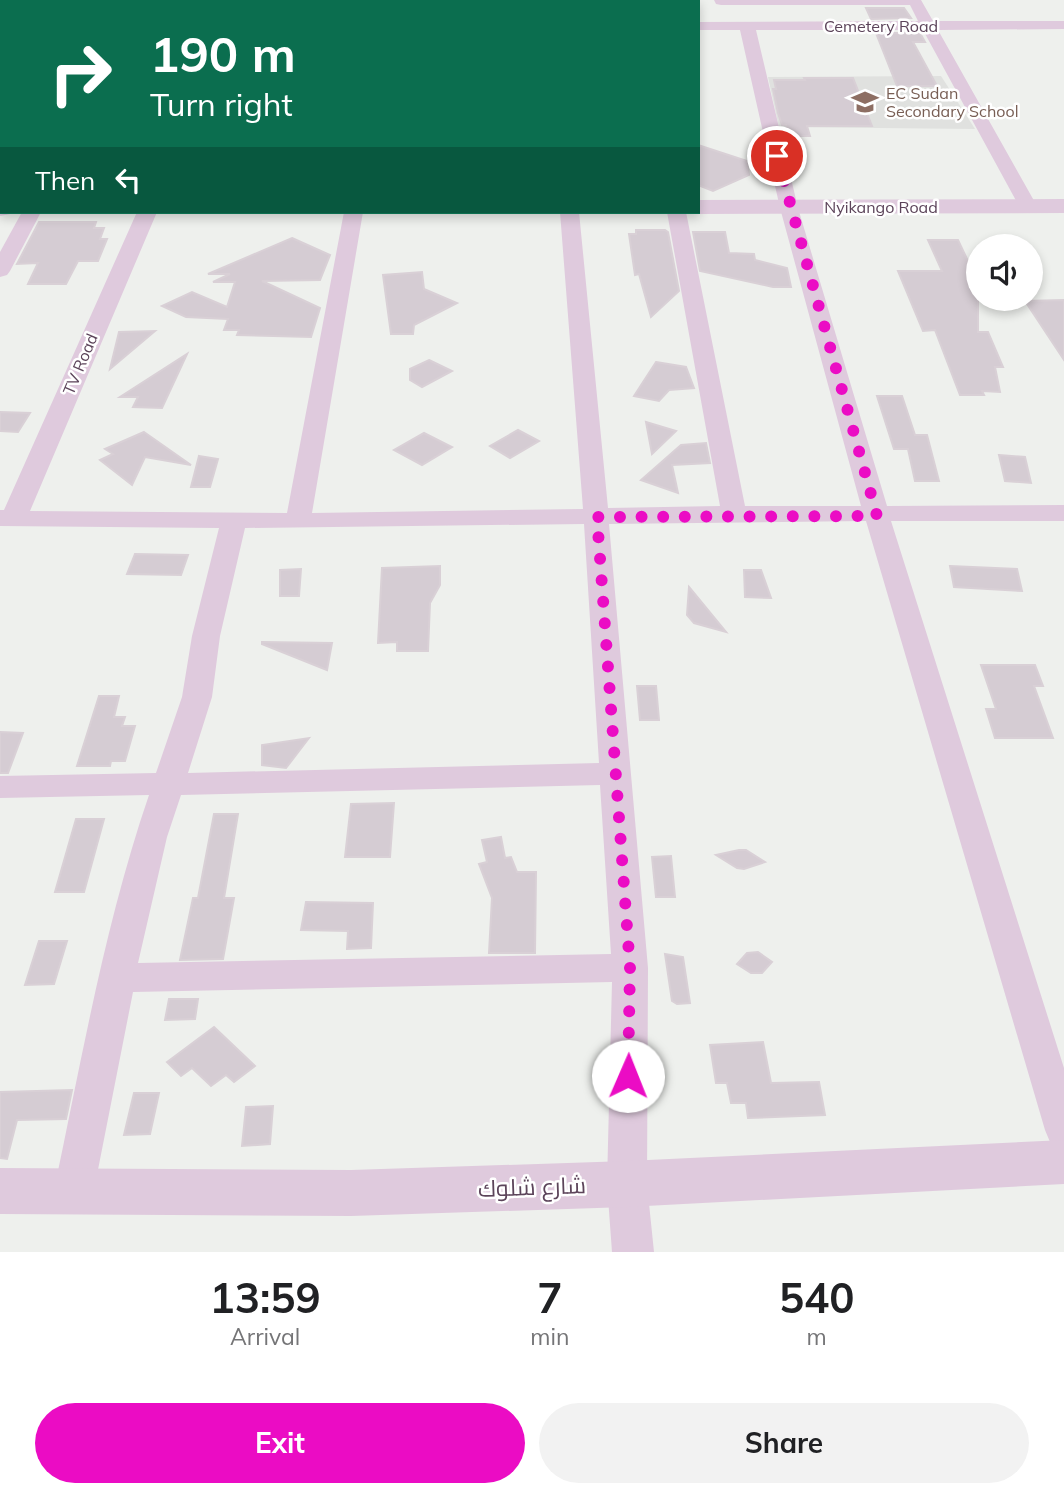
<!DOCTYPE html>
<meta charset="utf-8">
<style>
body{margin:0;font-family:Mulish,Cairo,sans-serif;background:#f2f2f2;color:#202124;height:100vh;display:flex;flex-direction:column;font-size:26px;white-space:nowrap}
*{box-sizing:border-box;margin:0}
p{font-size:23px;color:#757577}
.icon{flex:none;width:38px;height:38px;fill:none;stroke:currentColor;stroke-width:2;stroke-linecap:round;stroke-linejoin:round}
.map{position:relative;height:1252px;overflow:hidden}
.drawer{display:flex;flex-direction:column;background:#fff;flex:1}
.drawer>*{flex:none}
.guide{position:absolute;left:0px;top:0px;width:700px;height:214px;box-shadow:0 4px 10px #0003;background:#0b6e4f;color:#fff;overflow:hidden}
.fabs{position:absolute;left:966px;top:234px;display:grid;gap:14px}
.fabs a{display:grid;place-items:center;width:77px;height:77px;border-radius:50%;background:#fff;box-shadow:0 4px 10px #0003;font-size:35px}
.pin{position:absolute;display:grid;place-items:center;width:60px;height:60px;color:#fff;margin:-30px;border:4px solid #fff;border-radius:50%;box-shadow:0 2px 7px #0007}
.me{position:absolute;width:77px;margin:-38px;rotate:1deg;stroke-linejoin:round;filter:drop-shadow(0 0 5px #0008)}
.turn{display:flex;align-items:center;gap:24px;height:147px;padding:0 35px;font-size:32px}
.turn .icon{width:91px;height:91px;stroke-width:2.5}
.turn b{display:block;font-size:49px;line-height:60px}
.then{display:flex;align-items:center;height:66px;padding:0 35px;background:#0003;gap:14px;font-size:26px}
.eta{display:flex;justify-content:space-evenly;align-items:center;height:119px;text-align:center}
.eta b{font-size:42px;font-weight:700;line-height:49px}
.button{display:flex;gap:14px;margin-top:auto;padding:14px 35px}
.button a{flex:1;height:80px;border-radius:42px;background:#eb0cc4;color:#fff;font-size:28px;font-weight:700;line-height:80px;text-align:center}
.button a+a{background:#f2f2f2;color:#202124}
.map>svg:first-child{display:block}
</style>
<div class="map">
<svg width="1064" height="1252" viewBox="0 0 1064 1252">
<rect width="100%" height="100%" fill="#eef0ed"/>
<polygon fill="#e0e1df" points="941,76 975,129 779,127 768,77"/>
<g fill="#d5ccd3" stroke="#d9d0d6" stroke-width="2">
<polygon points="866,8 904,8 911,18 871,19"/>
<polygon points="876,33 920,33 925,42 913,42 937,86 897,86"/>
<polygon points="804,78 853,78 872,126 807,126 810,136 789,136 786,125 782,125 778,113 773,89 776,89 774,80 805,80"/>
<polygon points="698,145 747,161 749,175 713,191 698,185"/>
<polygon points="39,222 96,222 94,228 104,228 100,239 107,239 98,261 78,261 66,284 28,284 38,263 17,264"/>
<polygon points="636,230 665,230 668,232 679,291 651,317 639,274 635,275 629,234 636,234"/>
<polygon points="693,232 725,232 729,253 754,254 755,260 787,268 791,287 773,287 700,271"/>
<polygon points="292,238 330,255 320,280 262,281 320,308 311,337 237,335 239,330 224,330 228,319 186,317 162,306 192,292 227,307 235,282 213,282 230,274 208,274"/>
<polygon points="928,240 958,240 978,282 978,332 988,332 1003,367 995,367 1000,392 982,391 984,395 960,395 935,330 923,331 898,271 942,271"/>
<polygon points="422,272 424,289 457,303 414,325 413,334 391,334 383,275"/>
<polygon points="1064,300 1064,360 1025,301"/>
<polygon points="155,331 110,369 119,332"/>
<polygon points="187,354 162,408 133,407 138,397 120,397"/>
<polygon points="429,360 452,371 422,387 410,380 410,369"/>
<polygon points="656,362 686,367 694,388 669,390 659,401 634,396"/>
<polygon points="877,396 902,396 915,435 927,435 939,481 915,481 908,449 894,449"/>
<polygon points="0,412 30,413 18,432 0,431"/>
<polygon points="646,422 676,431 652,454"/>
<polygon points="518,430 539,441 510,458 490,446"/>
<polygon points="144,432 191,465 145,457 132,485 100,460 113,454 105,449"/>
<polygon points="424,433 452,447 422,465 394,450"/>
<polygon points="706,443 710,463 672,465 678,493 641,480 681,445"/>
<polygon points="999,455 1025,457 1031,483 1005,481"/>
<polygon points="199,456 218,459 210,487 191,487"/>
<polygon points="135,554 188,555 181,575 127,574"/>
<polygon points="440,566 440,585 430,603 428,651 397,651 397,642 378,643 382,568"/>
<polygon points="950,566 1017,569 1022,591 954,587"/>
<polygon points="301,569 299,596 280,596 280,570"/>
<polygon points="744,570 761,570 771,598 745,597"/>
<polygon points="689,587 726,632 694,623 687,615"/>
<polygon points="262,642 332,643 327,670 262,644"/>
<polygon points="981,665 1035,665 1043,686 1034,686 1053,738 995,738 986,709 996,709"/>
<polygon points="637,686 656,686 659,720 640,720"/>
<polygon points="99,696 119,696 114,717 125,717 122,726 135,726 125,761 111,761 110,766 77,766"/>
<polygon points="0,732 23,733 8,773 0,773"/>
<polygon points="309,738 286,768 262,765 262,745"/>
<polygon points="394,803 390,857 345,857 351,804"/>
<polygon points="214,814 238,814 224,898 234,898 223,959 180,960 193,898 198,898"/>
<polygon points="76,819 104,819 84,892 55,892"/>
<polygon points="501,837 505,858 511,857 517,872 536,872 535,953 489,953 492,898 479,864 487,862 482,840"/>
<polygon points="739,850 746,850 765,862 744,869 737,868 716,855"/>
<polygon points="671,856 675,897 656,897 652,857"/>
<polygon points="306,902 373,903 371,948 347,949 348,931 301,930"/>
<polygon points="39,941 67,941 54,984 25,985"/>
<polygon points="758,952 772,962 762,973 751,973 737,964 747,953"/>
<polygon points="665,954 683,957 690,1003 677,1004 672,1001"/>
<polygon points="169,999 198,999 195,1019 165,1020"/>
<polygon points="214,1027 255,1066 234,1082 226,1075 211,1086 192,1068 181,1076 167,1062"/>
<polygon points="763,1042 771,1083 819,1082 825,1115 748,1118 746,1103 731,1103 727,1083 716,1083 710,1045"/>
<polygon points="72,1090 66,1119 17,1120 7,1159 0,1158 0,1092"/>
<polygon points="134,1093 159,1093 150,1134 124,1135"/>
<polygon points="273,1106 270,1144 242,1146 246,1107"/>
</g>
<g fill="none" stroke-linecap="round" stroke-linejoin="round">
<g fill="#dfcadd" fill-rule="evenodd">
<polygon points="49,0 64,0 48,2"/>
<polygon points="226,0 240,0 225,2"/>
<polygon points="338,0 352,0 337,2"/>
<rect x="448" y="0" width="14" height="2"/>
<rect x="556" y="0" width="14" height="2"/>
<path d="M714,0h207l12,21h131v8l-126,1 99,176 -9,6 -9,-6 -96,-176h-167l42,178 89,298 177,-1v16h-173l173,547v79l-14,-5 -5,-12 -179,-609 -257,3 39,444 -1,216 7,68h-42l-5,-68 5,-202 -479,10 -39,198 -6,13 -14,5 -14,-5 -6,-13c28,-132 51,-267 95,-395l-149,3v-22l156,-3 26,-76 10,-61 27,-108 -219,-2v-16h4l133,-298h20l-127,299 257,2 57,-301h19l-51,301 271,-4 -23,-297h19l29,296 112,-2 -53,-294h19l59,294h116l-81,-298 -40,-178h-42v-8l220,-1 -8,-16h-189l-5,-1zM584,524l15,239 -411,10 24,-76 8,-61 25,-108zM600,785l11,169 -473,9 29,-126 14,-42z"/>
<polygon points="2,39 2,53 0,54 0,40"/>
<polygon points="22,212 41,212 10,271 7,275 0,277 0,252"/>
</g>
<g fill="#dfcadd" fill-rule="evenodd">
<polygon points="1064,199 1064,213 698,214 689,212 698,212 698,200"/>
<polygon points="0,202 2,212 12,212 10,214 0,216"/>
<polygon points="1064,1140 1064,1184 627,1207 351,1216 0,1214 0,1168 351,1170 627,1161"/>
</g>
</g>
<g fill="none" stroke-linecap="round" stroke-linejoin="round">
<polyline stroke="#eb0cc4" stroke-width="12" stroke-dasharray="0 21.6" points="628,1076 630,968 597,517 877,516 777,156"/>
</g>
<defs>
<g id="school-bare" transform="scale(2.1)"><path d="M0-5L7-2L0 1L-7-2ZM-4 1L0 2.5L4 1V4Q0 6-4 4Z" fill="#8d6e63" stroke="#fff" stroke-width="2.5" paint-order="stroke"/></g>
</defs>
<g fill-rule="evenodd">
<use href="#school-bare" x="865" y="102"/>
</g>
<g text-anchor="middle" stroke-width="5" stroke-linejoin="round" paint-order="stroke">
<g font-size="16" fill="#5c445a" stroke="#fff">
<text x="881" y="32">Cemetery Road</text>
<text x="881" y="213">Nyikango Road</text>
<text transform="translate(80 364) rotate(-67)" y="6">TV Road</text>
</g>
<g font-size="16" fill="#785e54" stroke="#fff" text-anchor="start">
<text x="886" y="99">EC Sudan<tspan x="886" dy="18">Secondary School</tspan></text>
</g>
<g font-size="23" fill="#5c445a" stroke="#fff">
<text transform="translate(532 1187) rotate(-2)" y="8">شارع شلوك</text>
</g>
</g>
</svg>
<div class="fabs">
<a><svg class="icon" aria-label="sound" viewBox="0 0 24 24"><path d="M4 9h4l5-4v14l-5-4H4zM17 9q2 3 0 6"/></svg></a>
</div>
<div class="pin" style="left:777px;top:156px;background:#d93025"><svg class="icon" aria-label="arrive" viewBox="0 0 24 24"><path d="M6 21V4h12l-3 4 3 4H6"/></svg></div>
<svg class="me" style="left:628px;top:1076px" viewBox="-20 -20 40 40"><circle r="19" fill="#fff"/><path d="M0-13L10 11 0 6-10 11z" fill="#eb0cc4"/></svg>
<div class="guide">
<div class="turn"><svg class="icon" aria-label="right" viewBox="0 0 24 24"><path d="M7 20v-9h11M14 6l5 5-5 5"/></svg><div><b>190 m</b>Turn right</div></div>
<div class="then">Then<svg class="icon" aria-label="left" viewBox="0 0 24 24"><path d="M17 20v-9H6M10 6l-5 5 5 5"/></svg></div>
</div>
</div>
<section class="drawer">
<div class="eta">
<div><b>13:59</b><p>Arrival</p></div>
<div><b>7</b><p>min</p></div>
<div><b>540</b><p>m</p></div>
</div>
<div class="button"><a>Exit</a><a>Share</a></div>
</section>
